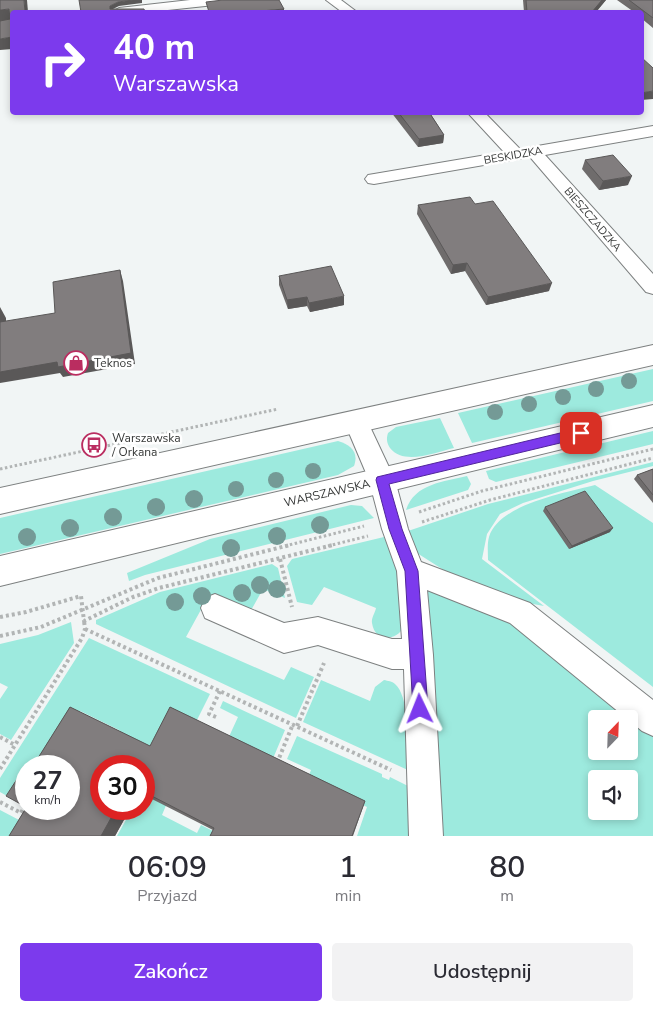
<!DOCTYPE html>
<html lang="pl">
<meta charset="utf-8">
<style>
body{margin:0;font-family:"Nunito Sans",sans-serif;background:#f2f2f3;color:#2b2b33;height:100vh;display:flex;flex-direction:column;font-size:19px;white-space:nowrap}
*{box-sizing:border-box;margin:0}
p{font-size:16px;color:#7c7c81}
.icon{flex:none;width:28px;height:28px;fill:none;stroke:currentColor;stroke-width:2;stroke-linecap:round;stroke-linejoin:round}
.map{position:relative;height:836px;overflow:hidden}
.sheet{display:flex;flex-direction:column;background:#fff;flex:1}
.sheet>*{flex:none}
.guide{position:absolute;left:10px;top:10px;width:634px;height:105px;border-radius:5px;box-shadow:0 2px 8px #0003;background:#7c3aed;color:#fff;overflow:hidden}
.needle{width:32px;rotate:23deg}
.fabs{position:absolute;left:588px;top:710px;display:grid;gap:10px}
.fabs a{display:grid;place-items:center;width:50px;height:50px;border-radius:5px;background:#fff;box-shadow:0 2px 8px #0003;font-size:25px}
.speed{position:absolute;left:15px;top:755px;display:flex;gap:10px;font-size:25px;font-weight:700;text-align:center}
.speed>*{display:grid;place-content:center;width:65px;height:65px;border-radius:50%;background:#fff;box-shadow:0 2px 8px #0003;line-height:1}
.speed small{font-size:12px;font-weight:400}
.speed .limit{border:8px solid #d22;background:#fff;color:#111}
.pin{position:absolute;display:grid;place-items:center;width:42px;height:42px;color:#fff;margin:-21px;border-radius:10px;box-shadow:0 2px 8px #0006}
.me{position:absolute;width:55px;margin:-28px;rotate:358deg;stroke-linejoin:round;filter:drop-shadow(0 0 4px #0008)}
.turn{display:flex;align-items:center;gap:18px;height:105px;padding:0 20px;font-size:22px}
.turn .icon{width:65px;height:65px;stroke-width:2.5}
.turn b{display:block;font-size:35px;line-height:42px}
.eta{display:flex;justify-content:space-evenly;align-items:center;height:85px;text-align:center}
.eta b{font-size:30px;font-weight:600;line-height:35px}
.action{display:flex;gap:10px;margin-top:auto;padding:10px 20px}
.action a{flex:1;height:58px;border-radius:5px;background:#7c3aed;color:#fff;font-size:20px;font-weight:600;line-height:58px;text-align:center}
.action a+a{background:#f2f2f3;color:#2b2b33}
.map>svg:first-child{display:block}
</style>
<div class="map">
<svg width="653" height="836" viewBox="0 0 653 836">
<rect width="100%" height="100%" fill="#f1f5f5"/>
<g fill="#9deade" fill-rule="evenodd">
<polygon points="653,369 653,401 472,443 458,413"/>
<path d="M440,418l14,30c-18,4 -50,18 -64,0 -3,-5 -4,-9 -2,-15l8,-6z"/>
<polygon points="653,431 653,444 496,482 489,479 486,471"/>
<path d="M338,441c13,4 21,11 16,25l-16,9 -338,79v-36z"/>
<polygon points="653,462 653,466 593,481 523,503 500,514 487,534 482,559 544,606 511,600 453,576 417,553 408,531 488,504"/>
<path d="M467,476l4,8 -3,6 -62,20c9,-27 38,-28 61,-34z"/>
<path d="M595,485l58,38v164l-165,-127c0,-7 -1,-16 1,-23 10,-33 76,-44 106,-52z"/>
<polygon points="351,505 362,506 374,518 145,575 129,581 127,573 210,539"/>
<path d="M384,537l14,35 6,55c-8,14 -29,16 -32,-4 -1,-5 3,-10 4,-15l-52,-21 -12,18 -15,-3 -10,-36 5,-7z"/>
<polygon points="272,564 278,568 285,598 263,589 250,612 209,595 186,637 284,680 291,667 314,677 296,718 96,624 96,620 160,592"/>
<path d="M425,587l81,32 147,116v101h-217zM596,719h33v32h-33zM596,779h33v32h-33z"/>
<polygon points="71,622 74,643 11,740 0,734 0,699 8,687 0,683 0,644 38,635"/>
<polygon points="89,638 210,694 195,724 149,764 119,730 80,711 50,761 49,766 26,766 26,784 16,801 0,792 0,778"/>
<path d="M321,680l49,21 5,-14 9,-7c4,1 8,1 11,4 15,12 14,68 15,87l-107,-49z"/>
<polygon points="223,701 285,730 269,768 227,741 238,717 220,708"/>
<polygon points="297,736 382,774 382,777 389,780 390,777 410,787 413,836 357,836 367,807 308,778 311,770 287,759"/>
<polygon points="144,791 167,803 162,815 197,833 201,825 213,831 211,836 117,836 132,809 144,809"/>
<polygon points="0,810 21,821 20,836 0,836"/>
</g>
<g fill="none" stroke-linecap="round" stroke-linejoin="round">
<g stroke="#7d8080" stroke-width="2">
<g id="minor">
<polygon points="190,0 230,0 224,4 149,12 112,12 119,8"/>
<polygon points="326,0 341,0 357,12 342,12"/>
<polygon points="467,112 484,112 520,149 653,126 653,136 545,155 653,274 653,294 646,292 530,157 374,184 368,183 365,179 368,175 374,174 504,152"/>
<polygon points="356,411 364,414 395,480 408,529 421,562 530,603 653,700 653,736 642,731 510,623 427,590 433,655 443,836 409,836 404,669 392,669 318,645 284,653 205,618 201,608 205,598 215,594 284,623 318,617 392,639 402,639 397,571 382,529 369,480 344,421 348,414"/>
</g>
</g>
<g stroke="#7d8080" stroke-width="2">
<g id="secondary">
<polygon points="653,345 653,365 0,514 0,488"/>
<polygon points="653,405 653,427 0,586 0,556"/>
</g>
</g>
<g stroke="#b2b5b5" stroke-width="3" stroke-dasharray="2.5 2.5" stroke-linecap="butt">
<polyline points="0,469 278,409"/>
<polyline points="419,512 482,491 653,449"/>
<polyline points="422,522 490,500 653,458"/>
<polyline points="285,546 364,526"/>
<polyline points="328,546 368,536"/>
</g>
<g stroke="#b2b5b5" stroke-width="4" stroke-dasharray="3 3" stroke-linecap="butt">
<polyline points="280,559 292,607"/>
<polyline points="0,617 26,612 81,596 84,621 133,597 159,588 333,545"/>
<polyline points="85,629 391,770"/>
<polyline points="0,636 41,627 158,578 290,545"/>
<polyline points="216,717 209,714 220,691"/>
<polyline points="297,726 324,663"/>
<polyline points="0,737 15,745"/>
<polyline points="277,763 293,724"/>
<polyline points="0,769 82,638 85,629 84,621"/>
<polyline points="0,802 21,813 25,805"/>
</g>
<use href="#minor" fill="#fff" fill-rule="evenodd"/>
<use href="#secondary" fill="#fff" fill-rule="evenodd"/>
</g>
<g fill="#749a96">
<circle cx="629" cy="381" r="8"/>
<circle cx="596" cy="389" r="8"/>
<circle cx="563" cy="397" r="8"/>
<circle cx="529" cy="404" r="8"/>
<circle cx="495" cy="412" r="8"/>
<circle cx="313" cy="471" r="8"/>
<circle cx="276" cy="480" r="8"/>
<circle cx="236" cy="489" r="8"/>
<circle cx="194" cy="499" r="9"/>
<circle cx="156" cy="507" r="9"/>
<circle cx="113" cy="517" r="9"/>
<circle cx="320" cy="525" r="9"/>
<circle cx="70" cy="528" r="9"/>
<circle cx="277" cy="536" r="9"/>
<circle cx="27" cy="537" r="9"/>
<circle cx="231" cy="548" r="9"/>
<circle cx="260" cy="585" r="9"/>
<circle cx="277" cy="589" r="9"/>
<circle cx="242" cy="593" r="9"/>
<circle cx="202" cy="596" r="9"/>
<circle cx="175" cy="602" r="9"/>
</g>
<g fill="#6f6c6c">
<polygon points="523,0 606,0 596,12 524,12"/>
<polygon points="617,0 653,0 653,28 641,18 641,12 634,12"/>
<polygon points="391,112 429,112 444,135 443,143 418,147"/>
<polygon points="585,160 628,185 599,190 582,169"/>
<polygon points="475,204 549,291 486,305 465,271 451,274 417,214 418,205"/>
<polygon points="279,276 344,305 310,312 307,306 288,309 279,285"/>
<polygon points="653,469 653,503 634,479 637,475"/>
<polygon points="545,507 610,532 569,549 543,511"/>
<polygon points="70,707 150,746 170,707 365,801 353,836 210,836 213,830 144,795 144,766 101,766 101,809 130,809 115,836 9,836 26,808 26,809 69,809 69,766 33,766"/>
</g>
<g fill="#5a5858">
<polygon points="24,0 27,0 28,12 25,12"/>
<polygon points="133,0 142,0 142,3 119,6 111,10 110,9 110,6 118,2"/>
<polygon points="602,0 606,0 596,12 592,12"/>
<polygon points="9,9 12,20 0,22 0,10"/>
<polygon points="284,9 284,12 249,12"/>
<polygon points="12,37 12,49 0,50 0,39"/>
<polygon points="653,91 653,99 641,100 641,93"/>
<polygon points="444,135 443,143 418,147 419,139"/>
<polygon points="632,176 628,185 599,190 603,181"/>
<polygon points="467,263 465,271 451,274 453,265"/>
<polygon points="120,270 123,281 135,364 63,377 60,373 0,383 0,372"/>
<polygon points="552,283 549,291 486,305 488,297"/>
<polygon points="344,296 344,305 310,312 309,303"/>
<polygon points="307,297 307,306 288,309 287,300"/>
<polygon points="0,307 6,318 6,333 0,323"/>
<polygon points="613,528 610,532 569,549 572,546"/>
<polygon points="116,809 130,809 115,836 101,836"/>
</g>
<g fill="#817d7e" stroke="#5a5858">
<polygon points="0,0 24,0 25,12 12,12 12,37 0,39 0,21 10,19 9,9 0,10"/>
<polygon points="79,0 133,0 118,2 110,6 110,9 144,9 145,12 81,12"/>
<polygon points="223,0 279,0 284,9 249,12 209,12 206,2"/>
<polygon points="526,0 602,0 592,12 527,12"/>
<polygon points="629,0 653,0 653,18"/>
<polygon points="641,57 653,68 653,91 641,93"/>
<polygon points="398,112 429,112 444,135 419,139"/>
<polygon points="613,155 632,176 603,181 585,160"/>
<polygon points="470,197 475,204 493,201 552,283 488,297 467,263 453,265 418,205"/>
<polygon points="331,266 344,296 309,303 307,297 287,300 279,276"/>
<polygon points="120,270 131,353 58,367 57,362 0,372 0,322 55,313 53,282"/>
<polygon points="653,469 653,495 637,475"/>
<polygon points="585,491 613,528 572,546 545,507"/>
<polygon points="70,707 150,746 170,707 365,801 352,836 210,836 214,828 144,792 144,766 101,766 101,809 116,809 101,836 9,836 26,808 26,809 69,809 69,766 33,766"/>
<polygon points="21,773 26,776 26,807 6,796"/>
</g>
<polygon fill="#7c3aed" stroke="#51269a" points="581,428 585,430 586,433 585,436 581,438 389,484 402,529 418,571 428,709 426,714 420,716 415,714 413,709 405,571 389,529 376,480 377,477"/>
<defs>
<g id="shop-ring" transform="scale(1.25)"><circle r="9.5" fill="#fff" stroke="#ba2d60" stroke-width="1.5"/><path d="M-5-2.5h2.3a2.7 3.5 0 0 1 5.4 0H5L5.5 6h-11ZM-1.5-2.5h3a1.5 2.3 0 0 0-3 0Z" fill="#ba2d60"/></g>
<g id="bus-ring" transform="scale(1.25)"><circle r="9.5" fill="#fff" stroke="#ba2d60" stroke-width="1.5"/><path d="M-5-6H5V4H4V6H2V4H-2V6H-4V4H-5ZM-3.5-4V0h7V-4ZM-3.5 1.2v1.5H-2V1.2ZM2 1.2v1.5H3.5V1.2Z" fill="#ba2d60"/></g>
</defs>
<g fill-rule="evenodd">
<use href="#shop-ring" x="76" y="363"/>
<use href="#bus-ring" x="94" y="445"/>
</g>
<g text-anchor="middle" stroke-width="5" stroke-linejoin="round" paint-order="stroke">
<g font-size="11" fill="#353736" stroke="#fff">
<text transform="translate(513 155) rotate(-10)" y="4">BESKIDZKA</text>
<text transform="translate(593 219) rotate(49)" y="4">BIESZCZADZKA</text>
</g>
<g font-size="12" fill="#353736" stroke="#fff" text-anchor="start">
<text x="94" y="367">Teknos</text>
<text x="112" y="442">Warszawska<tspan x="112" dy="14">/ Orkana</tspan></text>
</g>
<g font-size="12" fill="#353736" stroke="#fff">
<text transform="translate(327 493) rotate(-13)" y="4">WARSZAWSKA</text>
</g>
</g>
</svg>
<div class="fabs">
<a><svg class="needle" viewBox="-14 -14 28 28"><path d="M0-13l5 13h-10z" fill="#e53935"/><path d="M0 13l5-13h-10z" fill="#7c7c81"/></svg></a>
<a><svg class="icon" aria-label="sound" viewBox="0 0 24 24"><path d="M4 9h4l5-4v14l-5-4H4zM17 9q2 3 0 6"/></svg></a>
</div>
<div class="speed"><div>27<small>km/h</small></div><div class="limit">30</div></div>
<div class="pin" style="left:581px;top:433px;background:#d93025"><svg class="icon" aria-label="arrive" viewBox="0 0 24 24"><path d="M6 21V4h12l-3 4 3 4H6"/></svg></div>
<svg class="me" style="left:420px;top:709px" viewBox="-20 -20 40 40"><path d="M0-17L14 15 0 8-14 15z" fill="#7c3aed" stroke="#fff" stroke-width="4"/></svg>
<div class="guide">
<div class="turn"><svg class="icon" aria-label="right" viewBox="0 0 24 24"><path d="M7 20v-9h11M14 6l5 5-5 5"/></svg><div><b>40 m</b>Warszawska</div></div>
</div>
</div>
<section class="sheet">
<div class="eta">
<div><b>06:09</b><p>Przyjazd</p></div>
<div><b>1</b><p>min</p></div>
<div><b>80</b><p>m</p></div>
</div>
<div class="action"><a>Zakończ</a><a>Udostępnij</a></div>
</section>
